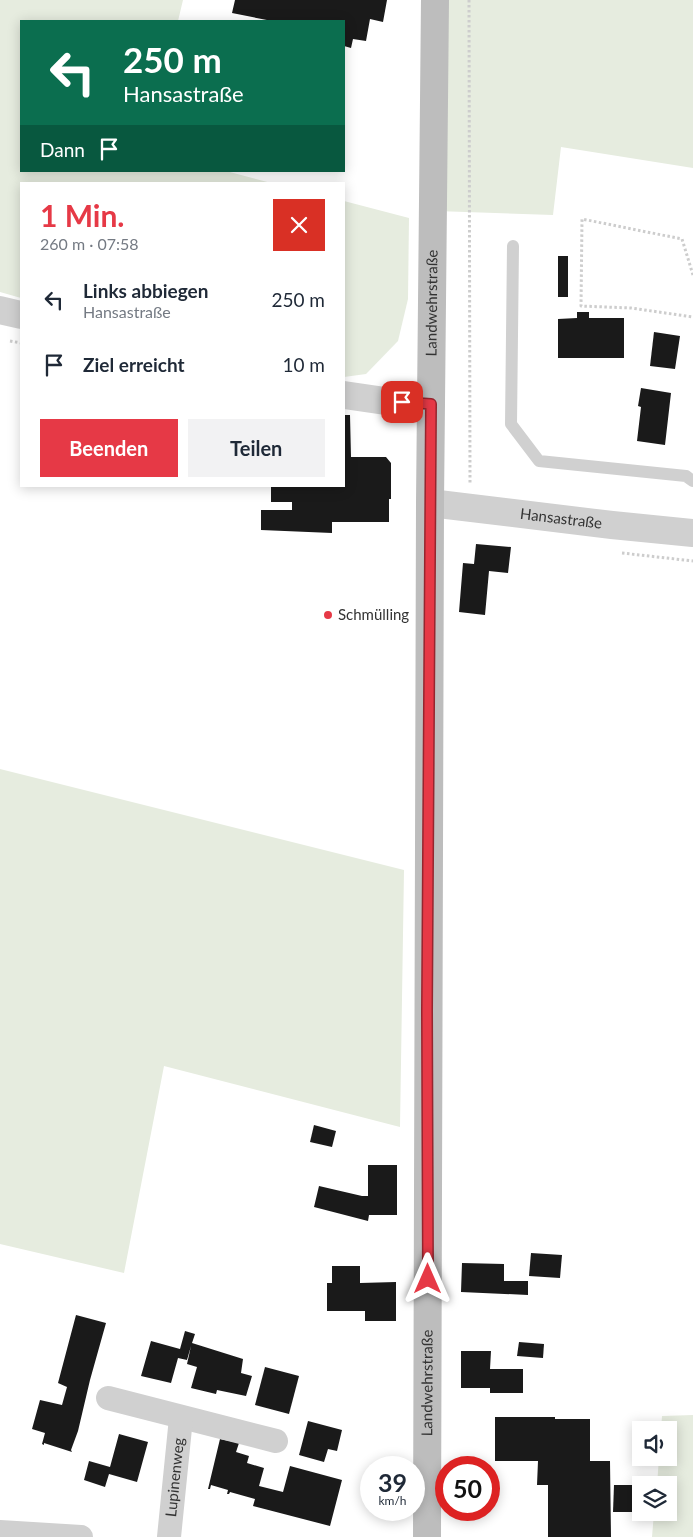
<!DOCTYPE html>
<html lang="de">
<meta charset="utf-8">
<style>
body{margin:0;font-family:Lato,sans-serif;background:#f2f2f3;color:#1f2937;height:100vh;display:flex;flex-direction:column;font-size:19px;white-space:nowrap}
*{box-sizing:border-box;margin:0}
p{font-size:16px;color:#747a83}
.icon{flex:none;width:28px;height:28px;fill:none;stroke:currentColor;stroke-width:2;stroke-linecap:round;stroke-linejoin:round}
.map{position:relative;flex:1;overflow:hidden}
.drawer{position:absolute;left:20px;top:182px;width:325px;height:305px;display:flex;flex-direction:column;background:#fff;border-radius:0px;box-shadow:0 2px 12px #0003}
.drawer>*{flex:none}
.guide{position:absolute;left:20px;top:20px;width:325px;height:152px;border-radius:0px;box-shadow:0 2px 12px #0003;background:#0b6e4f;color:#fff;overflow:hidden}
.controls{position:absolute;left:632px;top:1421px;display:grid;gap:10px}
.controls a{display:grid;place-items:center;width:45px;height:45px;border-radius:0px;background:#fff;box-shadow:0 2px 12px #0003;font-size:25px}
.speed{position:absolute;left:360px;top:1456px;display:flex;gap:10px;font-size:25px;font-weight:700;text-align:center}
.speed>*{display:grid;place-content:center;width:65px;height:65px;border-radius:50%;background:#fff;box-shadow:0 2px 12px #0003;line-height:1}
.speed small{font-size:12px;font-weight:400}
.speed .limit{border:8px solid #d22;background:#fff;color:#111}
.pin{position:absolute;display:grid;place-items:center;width:42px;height:42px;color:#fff;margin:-21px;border-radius:10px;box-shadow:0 2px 8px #0006}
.me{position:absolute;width:55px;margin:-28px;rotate:0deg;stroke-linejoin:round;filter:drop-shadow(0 0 4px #0008)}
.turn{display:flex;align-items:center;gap:18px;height:105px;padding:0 20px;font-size:22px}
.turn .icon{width:65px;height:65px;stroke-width:2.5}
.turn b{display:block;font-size:35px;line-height:42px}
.then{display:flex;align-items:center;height:48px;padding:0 20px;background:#0003;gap:10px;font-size:19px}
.round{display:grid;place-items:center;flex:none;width:52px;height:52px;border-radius:0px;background:#f2f2f3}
.headline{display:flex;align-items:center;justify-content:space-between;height:85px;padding:0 20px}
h1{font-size:30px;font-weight:700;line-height:38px;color:#e63946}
.action{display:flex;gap:10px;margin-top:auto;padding:10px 20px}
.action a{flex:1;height:58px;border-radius:0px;background:#e63946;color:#fff;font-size:20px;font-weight:700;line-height:58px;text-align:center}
.action a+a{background:#f2f2f3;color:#1f2937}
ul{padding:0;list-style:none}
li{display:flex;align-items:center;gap:15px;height:65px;padding:0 20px}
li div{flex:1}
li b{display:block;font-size:19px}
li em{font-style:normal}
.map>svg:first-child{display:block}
</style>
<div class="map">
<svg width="693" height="1537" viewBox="0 0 693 1537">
<rect width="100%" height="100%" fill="#fff"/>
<g fill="#e6ecdf">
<polygon points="0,0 183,0 178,21 21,21 21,171 226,171 275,184 21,184 21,298 0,292"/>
<polygon points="439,0 693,0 693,168 561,147 553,215 436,211"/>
<polygon points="344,201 409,218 408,299 398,341 366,374 344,377"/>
<polygon points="0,769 404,870 400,1127 164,1066 124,1273 0,1244"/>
<polygon points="693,1415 693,1537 652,1537 654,1513 669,1512 669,1485 657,1485 659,1458 669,1458 669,1430 661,1430 662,1416"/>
</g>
<g fill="#1a1a1a">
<polygon points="235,0 387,0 383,22 370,19 366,41 353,39 351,48 344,46 344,21 272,21 232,13"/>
<rect x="558" y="256" width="10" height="41"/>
<polygon points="577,312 589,312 589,318 624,318 624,358 558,358 558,319 577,318"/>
<polygon points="654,332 680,336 675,369 650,366"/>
<polygon points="641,388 671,393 665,445 637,441 641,407 638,406"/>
<polygon points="344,415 350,415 351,457 386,457 391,463 391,499 389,499 389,522 332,522 332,533 261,530 261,510 292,510 292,502 271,502 271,486 344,486"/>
<polygon points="476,544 511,547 508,573 489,571 485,615 459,612 463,563 474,564"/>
<polygon points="314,1125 336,1131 332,1147 310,1142"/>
<polygon points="368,1165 397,1165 397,1215 369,1215 368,1221 314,1207 319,1186 362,1196 368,1196"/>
<polygon points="531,1253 562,1255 560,1278 529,1276"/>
<polygon points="462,1263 504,1264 504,1281 528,1281 528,1295 461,1292"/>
<polygon points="332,1266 360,1266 360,1283 396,1282 396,1321 365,1321 365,1311 327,1311 327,1283 332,1283"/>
<polygon points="76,1315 106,1323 90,1380 78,1431 71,1450 72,1452 44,1443 44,1445 42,1444 45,1433 32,1429 40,1400 62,1405 67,1387 58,1383"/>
<polygon points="185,1331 195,1334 192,1343 243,1359 241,1373 252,1376 246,1396 217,1390 216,1394 191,1388 197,1367 187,1364 191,1346 187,1360 178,1358 171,1383 141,1376 151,1341 180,1349"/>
<polygon points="519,1342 544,1344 543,1358 517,1356"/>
<polygon points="461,1351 491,1351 490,1369 523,1369 523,1393 490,1393 490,1388 461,1388"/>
<polygon points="265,1367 299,1376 289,1414 255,1405"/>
<polygon points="495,1417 555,1417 555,1419 590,1419 590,1461 610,1461 611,1537 548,1537 548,1485 537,1485 538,1461 495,1461"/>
<polygon points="308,1421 342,1430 337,1451 328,1449 324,1462 299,1455"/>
<polygon points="119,1434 148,1442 137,1482 109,1474 105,1487 84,1480 89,1461 110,1467"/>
<polygon points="220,1439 239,1443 236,1452 249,1456 247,1463 264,1468 259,1486 283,1492 290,1466 342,1480 330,1526 253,1506 255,1499 230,1492 229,1494 227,1494 228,1490 211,1485 210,1489 208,1489"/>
<polygon points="614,1485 641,1485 641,1512 613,1512"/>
</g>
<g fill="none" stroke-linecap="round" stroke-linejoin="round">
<g stroke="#cdcdcd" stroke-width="3" stroke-dasharray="2.5 2.5" stroke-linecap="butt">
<polyline points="469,0 470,484"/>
<polyline points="693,275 682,239 582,219 581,306 631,308 693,317"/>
<polyline points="10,341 21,343"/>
<polyline points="622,553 693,561"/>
</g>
<polyline stroke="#d0d0d0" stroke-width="12" points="513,246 511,424 539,461 686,476 693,481"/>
<g stroke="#d0d0d0" stroke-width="24">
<polyline points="108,1398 276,1441"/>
<polyline points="0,1532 81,1537"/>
<path id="s1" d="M169,1537l12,-119"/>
</g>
<g stroke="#d0d0d0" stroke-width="28">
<polyline points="0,310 21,315"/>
<polyline points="344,395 392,402 431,404"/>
<path id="s2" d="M430,503l182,22 81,8"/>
</g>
<path stroke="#bdbdbd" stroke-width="28" id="s3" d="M427,1537l3,-1034 5,-503"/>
</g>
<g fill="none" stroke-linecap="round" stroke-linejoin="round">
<g stroke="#96252e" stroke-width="12">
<polyline id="route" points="402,402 431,404 427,1010 428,1279"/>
</g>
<use href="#route" stroke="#e63946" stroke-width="9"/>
</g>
<circle fill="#e63946" stroke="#fff" stroke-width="2" cx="328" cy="615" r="5"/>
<g text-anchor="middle" stroke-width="5" stroke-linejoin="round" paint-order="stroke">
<g font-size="15" fill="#333" stroke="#fff">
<text dy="5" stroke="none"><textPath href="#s3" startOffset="1234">Landwehrstraße</textPath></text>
<text dy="5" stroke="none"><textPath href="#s2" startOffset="132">Hansastraße</textPath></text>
<text dy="5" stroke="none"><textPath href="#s3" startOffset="154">Landwehrstraße</textPath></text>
<text dy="5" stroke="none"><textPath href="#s1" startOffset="60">Lupinenweg</textPath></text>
</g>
<g font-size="15" fill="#333" stroke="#fff" text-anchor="start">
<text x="338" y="620">Schmülling</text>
</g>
</g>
</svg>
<div class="controls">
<a><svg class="icon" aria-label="sound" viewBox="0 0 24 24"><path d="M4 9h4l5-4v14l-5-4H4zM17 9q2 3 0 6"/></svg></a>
<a><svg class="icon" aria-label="layers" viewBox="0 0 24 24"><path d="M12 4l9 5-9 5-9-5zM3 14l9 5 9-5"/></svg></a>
</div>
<div class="speed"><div>39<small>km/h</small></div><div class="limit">50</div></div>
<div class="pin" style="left:402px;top:402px;background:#d93025"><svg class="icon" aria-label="arrive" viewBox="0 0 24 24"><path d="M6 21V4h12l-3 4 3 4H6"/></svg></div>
<svg class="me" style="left:428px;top:1279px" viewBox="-20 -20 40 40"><path d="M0-17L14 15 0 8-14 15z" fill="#e63946" stroke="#fff" stroke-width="4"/></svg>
<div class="guide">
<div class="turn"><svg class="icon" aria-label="left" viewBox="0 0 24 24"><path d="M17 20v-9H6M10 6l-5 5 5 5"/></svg><div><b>250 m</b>Hansastraße</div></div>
<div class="then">Dann<svg class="icon" aria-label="arrive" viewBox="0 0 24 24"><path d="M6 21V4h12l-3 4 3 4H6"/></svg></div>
</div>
<section class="drawer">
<div class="headline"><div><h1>1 Min.</h1><p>260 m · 07:58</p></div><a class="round" style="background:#d93025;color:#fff"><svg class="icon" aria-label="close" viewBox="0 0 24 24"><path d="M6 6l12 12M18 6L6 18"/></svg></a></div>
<ul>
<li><svg class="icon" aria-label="left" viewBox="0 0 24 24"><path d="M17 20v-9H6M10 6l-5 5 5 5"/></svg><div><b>Links abbiegen</b><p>Hansastraße</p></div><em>250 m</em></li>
<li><svg class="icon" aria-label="arrive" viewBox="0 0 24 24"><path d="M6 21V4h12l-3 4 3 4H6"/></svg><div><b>Ziel erreicht</b></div><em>10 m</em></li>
</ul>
<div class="action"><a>Beenden</a><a>Teilen</a></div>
</section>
</div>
